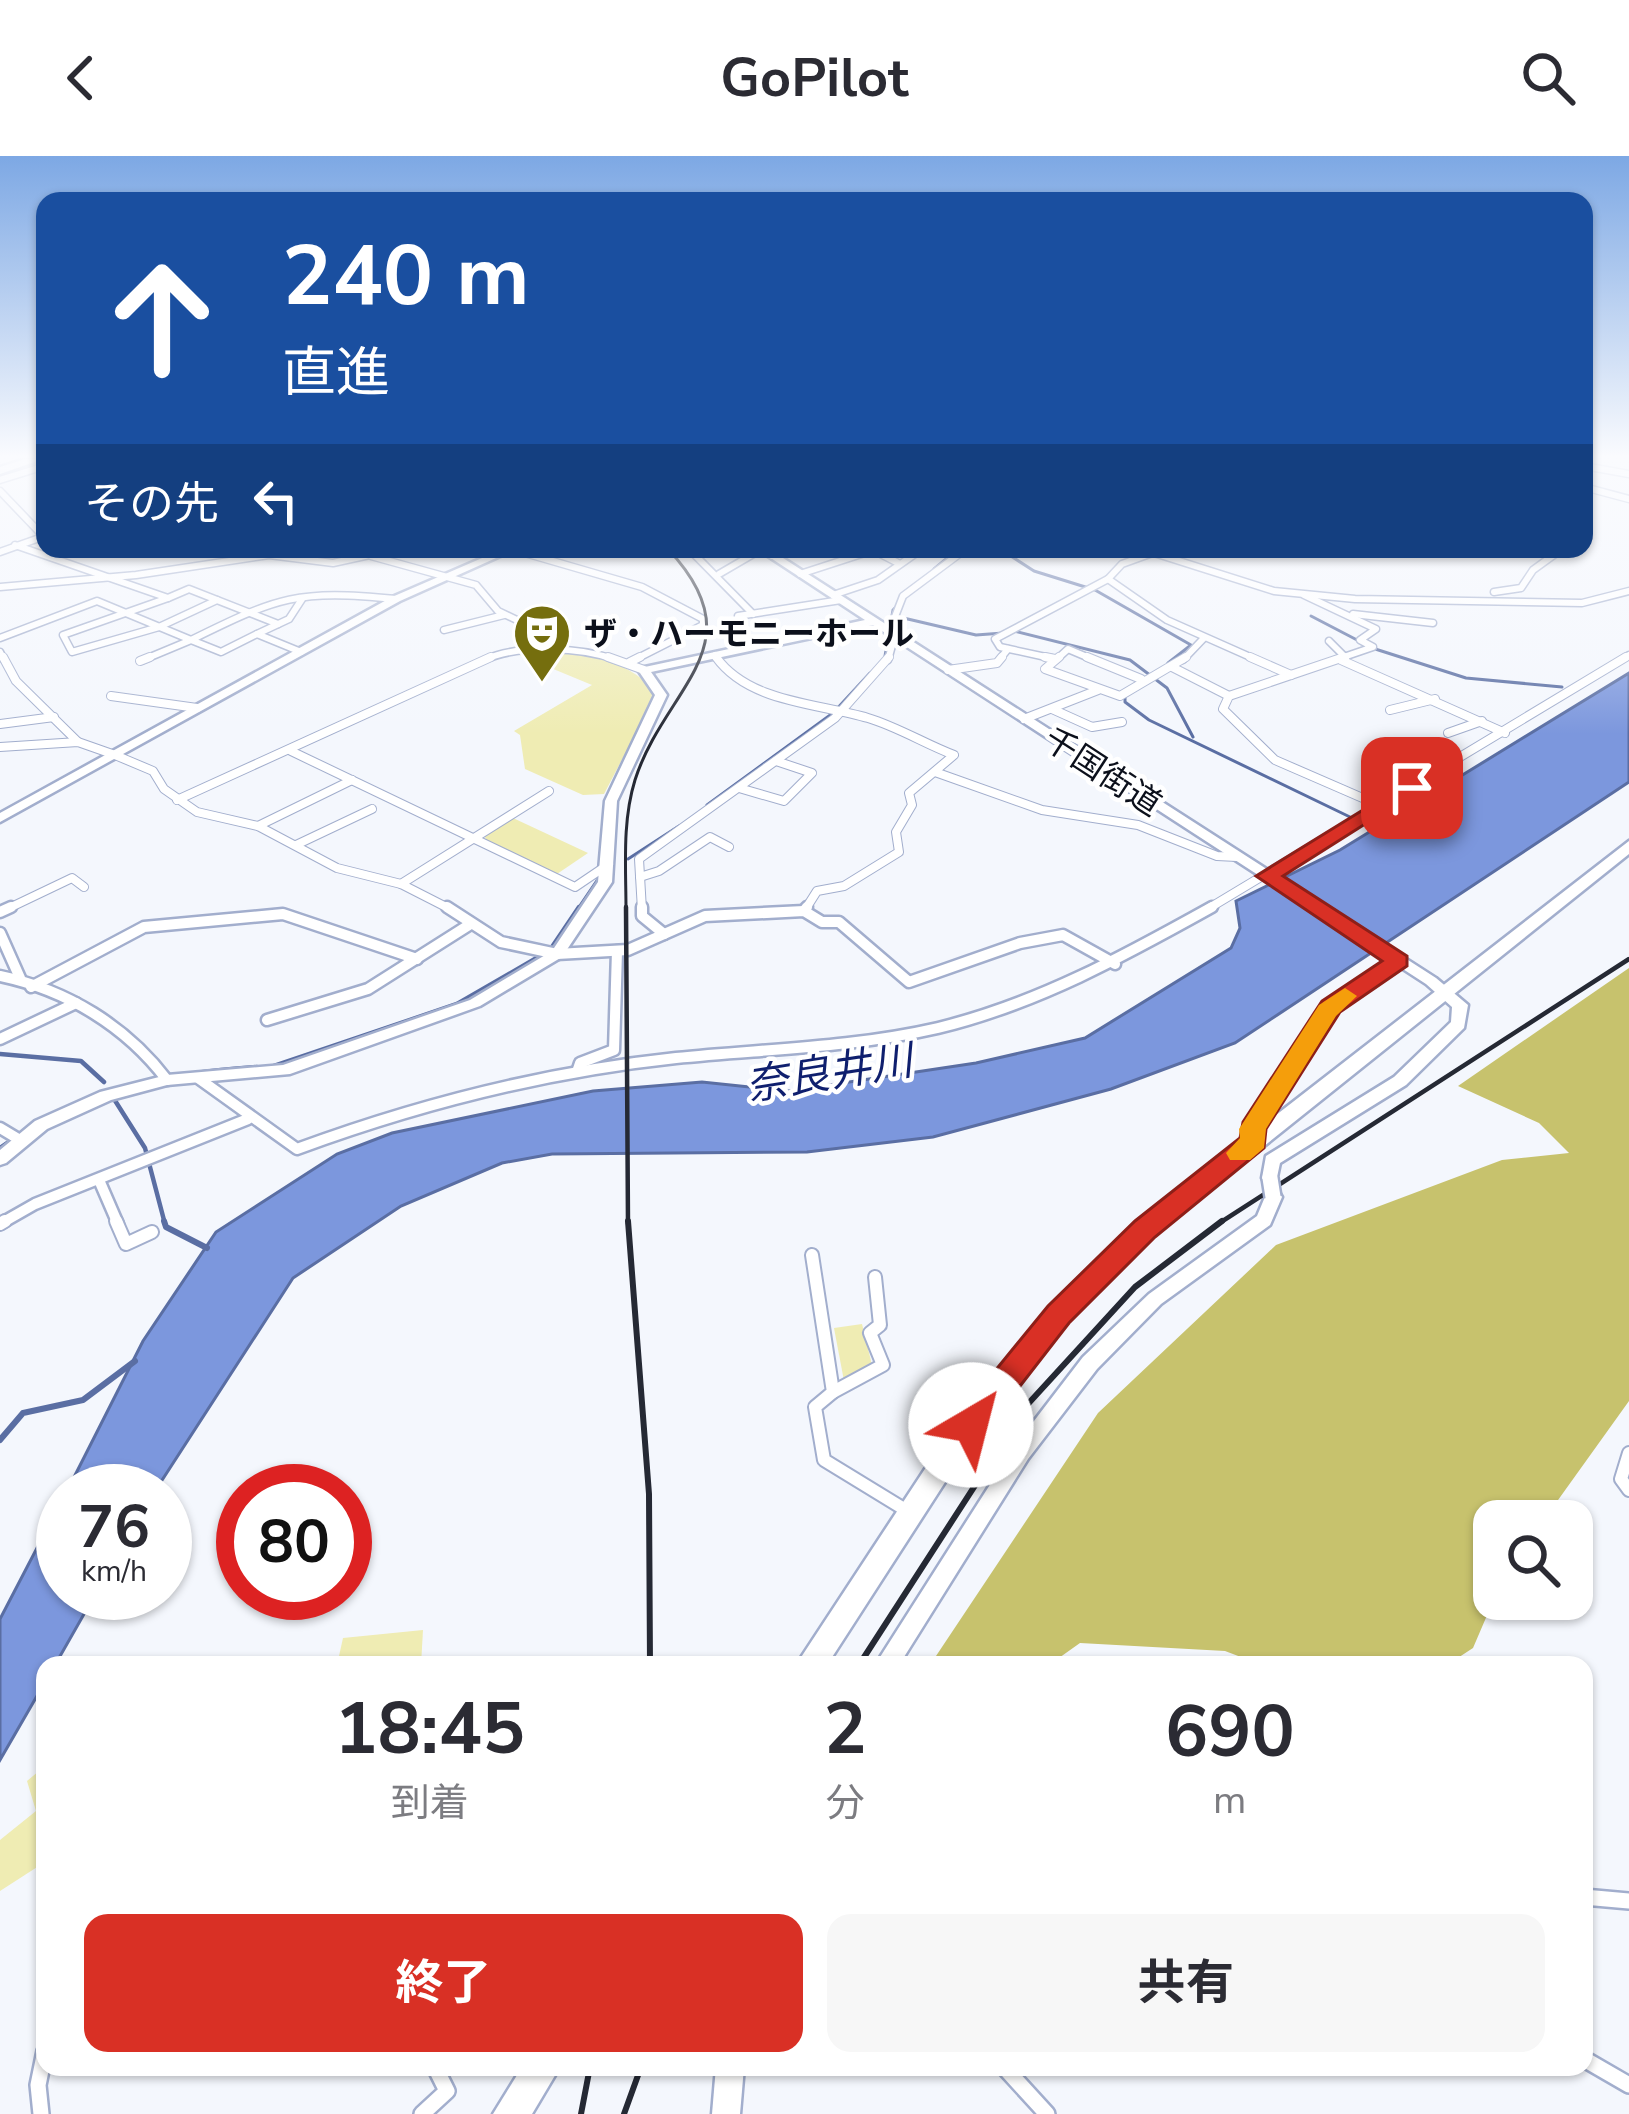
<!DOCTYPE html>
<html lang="ja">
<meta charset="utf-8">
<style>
body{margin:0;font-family:"Nunito Sans","Noto Sans JP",sans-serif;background:#f7f7f7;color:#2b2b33;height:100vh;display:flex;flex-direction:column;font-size:45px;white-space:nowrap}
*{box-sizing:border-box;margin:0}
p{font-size:39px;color:#7c7c81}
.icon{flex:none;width:66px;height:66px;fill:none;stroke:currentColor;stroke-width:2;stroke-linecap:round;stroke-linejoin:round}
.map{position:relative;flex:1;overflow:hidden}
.drawer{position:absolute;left:36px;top:1500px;width:1557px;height:420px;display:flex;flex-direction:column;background:#fff;border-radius:24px;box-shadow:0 3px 9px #0004}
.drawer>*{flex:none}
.top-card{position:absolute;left:36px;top:36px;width:1557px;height:366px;border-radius:24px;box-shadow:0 3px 9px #0004;background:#1a4fa0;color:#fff;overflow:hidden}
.controls{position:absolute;left:1473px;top:1344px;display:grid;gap:24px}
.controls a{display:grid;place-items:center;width:120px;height:120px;border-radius:24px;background:#fff;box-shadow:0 3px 9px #0004;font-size:60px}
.speed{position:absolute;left:36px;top:1308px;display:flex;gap:24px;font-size:60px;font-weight:700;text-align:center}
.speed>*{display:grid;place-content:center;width:156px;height:156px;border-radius:50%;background:#fff;box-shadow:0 3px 9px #0004;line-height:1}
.speed small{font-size:30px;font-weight:400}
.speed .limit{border:18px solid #d22;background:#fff;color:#111}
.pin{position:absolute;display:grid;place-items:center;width:102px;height:102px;color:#fff;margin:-51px;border-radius:24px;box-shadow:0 6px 18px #0006}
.me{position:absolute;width:132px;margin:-66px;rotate:37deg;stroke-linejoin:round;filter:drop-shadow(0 0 9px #0008)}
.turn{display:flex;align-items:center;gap:42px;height:252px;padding:0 48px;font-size:54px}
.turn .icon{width:156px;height:156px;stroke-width:2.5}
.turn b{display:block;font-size:84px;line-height:102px}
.then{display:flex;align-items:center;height:114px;padding:0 48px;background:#0003;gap:24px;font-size:45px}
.eta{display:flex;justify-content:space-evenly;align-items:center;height:204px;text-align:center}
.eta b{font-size:72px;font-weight:700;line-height:84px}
.action{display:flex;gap:24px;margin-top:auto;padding:24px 48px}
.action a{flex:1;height:138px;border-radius:24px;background:#d93025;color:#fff;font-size:48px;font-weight:700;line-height:138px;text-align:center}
.action a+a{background:#f7f7f7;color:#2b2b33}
header{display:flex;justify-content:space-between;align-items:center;height:156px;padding:0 48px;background:#fff;font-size:54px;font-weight:700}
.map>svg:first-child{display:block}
</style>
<header><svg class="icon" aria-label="back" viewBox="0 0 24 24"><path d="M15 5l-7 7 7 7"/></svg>GoPilot<svg class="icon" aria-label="search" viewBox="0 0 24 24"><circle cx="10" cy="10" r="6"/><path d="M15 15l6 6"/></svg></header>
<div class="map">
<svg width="1629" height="1958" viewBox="0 0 1629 1958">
<rect width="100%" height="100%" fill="#f4f7fd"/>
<g fill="#efecb3">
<path d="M517,498c50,-4 100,-2 136,35l-3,17 -46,88 -21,1 -58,-26 -5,-34 -6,-4 78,-46z"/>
<polygon points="513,662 588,697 557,718 486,685 485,680"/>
<polygon points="862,1168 872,1209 844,1225 834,1172"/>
<polygon points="423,1474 421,1509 337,1509 343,1482"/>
<polygon points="45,1610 45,1706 0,1735 0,1684 36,1655 27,1625"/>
</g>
<polygon fill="#c7c26d" points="1629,812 1629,1245 1543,1365 1494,1365 1494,1443 1473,1492 1447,1509 1262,1509 1225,1495 1080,1487 1049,1509 930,1509 1098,1257 1276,1089 1502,1004 1569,997 1539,967 1458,930"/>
<g fill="#7c97dd" stroke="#5a6ea3" stroke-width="3">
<polygon points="1629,517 1629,626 1235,887 1111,933 933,981 807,996 552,998 502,1007 401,1050 293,1122 155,1335 67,1335 143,1185 216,1076 337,998 392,977 593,935 702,926 789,935 976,907 1085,882 1231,792 1240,772 1236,745 1340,694"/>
<polygon points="63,1342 63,1437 96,1437 55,1509 45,1509 45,1526 0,1604 0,1463"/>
</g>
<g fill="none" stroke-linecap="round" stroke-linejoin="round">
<g stroke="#5a6ea3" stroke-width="3">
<polyline points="1000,393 1034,415 1095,434 1191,489 1168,507"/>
<polyline points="934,413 958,393"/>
<polyline points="895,460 976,479 1003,477"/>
<polyline points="1311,460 1359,485"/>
<polyline points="1014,475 1130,504 1167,532 1193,581"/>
<polyline points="1369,491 1466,522 1562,531"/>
<polyline points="885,500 893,454 925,421"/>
<polyline points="1125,538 1125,546 1149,564 1350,661"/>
<polyline points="707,649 833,557 870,517"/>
<polyline points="628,703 679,670"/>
<polyline points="577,754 598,723"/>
</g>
<g stroke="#5a6ea3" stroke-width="4.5">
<polyline points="552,791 579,751"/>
<polyline points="0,898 81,905 104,926"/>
<polyline points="274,910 457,848 540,800"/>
<polyline points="114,943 145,992 165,1068"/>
<path d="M0,992c79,-57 161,-75 257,-81"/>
</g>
<g stroke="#5a6ea3" stroke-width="6">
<polyline points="164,1065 166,1071 207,1092"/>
<polyline points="0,1284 23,1257 83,1244 135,1205"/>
</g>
<g stroke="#a2aecd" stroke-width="9">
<g id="street-far4">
<polyline points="1590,311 1629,318"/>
<polyline points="0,324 45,310"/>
<polyline points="1584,331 1629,343"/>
<polyline points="0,335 43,380"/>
<polyline points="15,389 168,442 189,433 278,468"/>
<polyline points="511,393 642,431 703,463 703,469 634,504"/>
<polyline points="689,393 753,458"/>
<polyline points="871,393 900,408"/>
<polyline points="1158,395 1122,408 1108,423 1167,464 1257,504"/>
<polyline points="0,396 45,380"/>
<polyline points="1154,397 1274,435 1355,443 1582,447 1629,435"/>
<polyline points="371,400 476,429 498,455 544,477 559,494"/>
<polyline points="772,400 796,393"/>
<polyline points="719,418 762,393"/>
<polyline points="800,418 874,394"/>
<polyline points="0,431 136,419 269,399 333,407 397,393"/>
<polyline points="1494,436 1521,432 1533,414 1562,393"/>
<polyline points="833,439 878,424 922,393"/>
<polyline points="1304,439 1376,473 1360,484 1373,491 1335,504"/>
<polyline points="168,442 63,479 72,496 159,471 217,444"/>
<polyline points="1353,458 1433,467"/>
<polyline points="444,474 504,459"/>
<polyline points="889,476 903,440 966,393"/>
<polyline points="257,478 289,463 302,443"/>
<polyline points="0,482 97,445 191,484"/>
<polyline points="1329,485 1346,502"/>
<polyline points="743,493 738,460 841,444"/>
<polyline points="0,496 4,504"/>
<path d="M301,496l-44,-18 -36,18 -30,-12c87,-43 107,-51 205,-41"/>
<polyline points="715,499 718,504"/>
<polyline points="1055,503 1000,491 995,483 1108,423"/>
<polyline points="143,504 191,484"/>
<path d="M484,504c35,-16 97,-13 132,0"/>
<polyline points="888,504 895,479"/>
<polyline points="999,504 1008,493"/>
<polyline points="1056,504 1068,493 1094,504"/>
<polyline points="1183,504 1204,482"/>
<polyline points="1621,504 1629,499"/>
</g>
</g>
<g stroke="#a2aecd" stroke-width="10">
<g id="street-far3">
<polyline points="3,501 16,525 78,586"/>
<polyline points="608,501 644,514"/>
<path d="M716,501c33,46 102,46 152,61 30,9 57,26 86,37l-45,38 3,12 -16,27 3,20 -55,34 -27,5 -12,19"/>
<polyline points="1045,501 1055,503"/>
<polyline points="1059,501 1045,513 1120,540 1186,501"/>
<polyline points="1087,501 1141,523"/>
<polyline points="1250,501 1291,519"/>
<polyline points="1344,501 1229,540 1223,553 1275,604 1381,650"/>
<polyline points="1341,504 1505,577"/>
<polyline points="140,505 150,501"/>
<polyline points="630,506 640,501"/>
<polyline points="1172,511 1229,540"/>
<polyline points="948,514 997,507 1002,501"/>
<polyline points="111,540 197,552"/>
<polyline points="1052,553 1092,571 1122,566"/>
<polyline points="1390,554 1435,543"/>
<polyline points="1024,563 1098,534"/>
<polyline points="0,568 54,561"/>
<polyline points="1448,577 1482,565"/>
<polyline points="0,591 78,586 115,599 153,615 164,633 197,656 258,670 337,712 401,728 452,754"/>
<polyline points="291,595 575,731 609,708"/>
<polyline points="935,616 1042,654 1138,669 1217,700 1237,701"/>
<polyline points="739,632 784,645 812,617 776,605"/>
<polyline points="177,644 491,501"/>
<polyline points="258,670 352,624"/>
<polyline points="296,689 372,653"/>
<polyline points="640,721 659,715 710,681 729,691"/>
<polyline points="401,728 549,635"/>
<polyline points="5,754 72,722 84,731"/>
<polyline points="642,754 639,703 835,562 889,501"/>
<polyline points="1206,754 1626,501"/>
</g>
</g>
<g stroke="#a2aecd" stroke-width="15">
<g id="street-far2">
<polyline points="447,751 501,786 557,798 628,794 705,760 804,755 822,766 839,766 909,826 1020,787 1063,779 1115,808"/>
<polyline points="642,751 642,760 664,778"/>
<polyline points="804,755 807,751"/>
<polyline points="0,756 11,751"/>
<polyline points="0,777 20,822"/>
<path d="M0,820c67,14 126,50 167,104"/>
<polyline points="31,831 144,771 283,758 417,803"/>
<polyline points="267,864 368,833 469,769"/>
<polyline points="0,883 76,847"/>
<polyline points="577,916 580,907 614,894 617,795"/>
<path d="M198,922l99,71c125,-46 247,-77 379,-91 88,-9 175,-10 262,-30 99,-24 186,-72 274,-121"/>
<polyline points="0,972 20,984"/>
<polyline points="1255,985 1253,973 1331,851 1399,805"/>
<polyline points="99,1024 118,1068"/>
<polyline points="0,1068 35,1048 248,963"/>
</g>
</g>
<g stroke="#a2aecd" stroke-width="16">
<g id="street-far1">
<polyline points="116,1065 126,1088 152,1076"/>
<polyline points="0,1068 5,1065"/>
<polyline points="812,1099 833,1236 815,1251 824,1304 909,1356"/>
<polyline points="833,1236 883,1209 870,1177 880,1169 875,1121"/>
<polyline points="1629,1297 1621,1323 1629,1334"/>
</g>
</g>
<g stroke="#a2aecd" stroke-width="20">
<g id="street">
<polyline points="1584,1741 1629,1745"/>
<polyline points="1584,1903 1629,1929"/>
<polyline points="1004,1911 1047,1958"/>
<polyline points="41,1958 38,1929 45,1895"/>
<polyline points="422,1958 447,1935 435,1911"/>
</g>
</g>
<g stroke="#a2aecd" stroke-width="5">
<g id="secondary">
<polygon points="503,393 516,393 400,445 0,666 0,657 392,441"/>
<polygon points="757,393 769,393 1436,822 1468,849 1464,872 1406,929 1280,1007 1276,1026 1264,1026 1262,1022 1266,1000 1394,921 1451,866 1452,851 1426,828 873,469 651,516 667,539 617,645 612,726 562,801 480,850 290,918 167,929 111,944 47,973 6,1007 0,1009 0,994 35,965 100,936 167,919 283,909 470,844 552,795 598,726 605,645 655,539 638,514 640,512 865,464"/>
<polygon points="1273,1035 1279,1036 1282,1041 1270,1069 1161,1148 1097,1213 1028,1303 899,1509 875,1509 1014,1291 1083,1201 1149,1138 1257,1060 1267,1036"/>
<polygon points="716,1911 744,1911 740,1958 712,1958"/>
</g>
</g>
<g stroke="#a2aecd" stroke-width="5">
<g id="highway">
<polygon points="25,303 43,303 0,318 0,311"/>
<polygon points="1629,685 1629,698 1153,1079 1066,1165 960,1303 827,1509 796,1509 942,1287 1050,1151 1137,1067"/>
<polygon points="522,1911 560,1911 532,1958 493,1958"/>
</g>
</g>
<use href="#street-far4" stroke="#fff" stroke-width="6"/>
<use href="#street-far3" stroke="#fff" stroke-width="8"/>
<use href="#street-far2" stroke="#fff" stroke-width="10"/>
<use href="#street-far1" stroke="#fff" stroke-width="12"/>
<use href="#street" stroke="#fff" stroke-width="15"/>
<use href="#secondary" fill="#fff" fill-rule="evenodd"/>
<use href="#highway" fill="#fff" fill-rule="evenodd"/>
<path stroke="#252934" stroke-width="3" d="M626,754c0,-43 -4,-88 9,-130 30,-94 124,-134 33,-231"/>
<g stroke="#252934" stroke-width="4.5">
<polyline points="626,751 628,1068"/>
<polyline points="1218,1068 1629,803"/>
</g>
<g stroke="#252934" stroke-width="6">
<polyline points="628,1065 649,1338 650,1509"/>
<polyline points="859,1509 1027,1249 1135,1131 1222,1065"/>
<polyline points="581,1958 590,1911"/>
<polyline points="624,1958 641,1911"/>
</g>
<g stroke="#a2aecd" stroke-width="20" stroke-linecap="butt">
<polyline id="secondary-bridge" points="1270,1022 1273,1041"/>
</g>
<use href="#secondary-bridge" stroke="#fff" stroke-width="15"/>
</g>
<linearGradient id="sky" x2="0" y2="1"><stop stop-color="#7da8e4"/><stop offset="0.52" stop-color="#fafbfe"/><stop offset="1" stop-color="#fafbfe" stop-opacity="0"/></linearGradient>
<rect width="1629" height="578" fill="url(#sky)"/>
<polygon fill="#d93025" stroke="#8d1f18" stroke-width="3" points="1405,628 1422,632 1283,720 1407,800 1407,810 1340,856 1266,973 1264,992 1155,1081 1069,1167 982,1279 959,1279 954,1269 959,1259 1048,1150 1135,1065 1240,982 1243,966 1322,845 1382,805 1256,720"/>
<polygon fill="#f59e0b" points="1345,832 1357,840 1336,860 1266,973 1264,992 1250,1004 1230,1004 1226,997 1240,982 1239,973 1319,849"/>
<defs>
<g id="theatre-pin" transform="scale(3)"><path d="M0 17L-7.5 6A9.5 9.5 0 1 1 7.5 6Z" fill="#756e0e" stroke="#fff"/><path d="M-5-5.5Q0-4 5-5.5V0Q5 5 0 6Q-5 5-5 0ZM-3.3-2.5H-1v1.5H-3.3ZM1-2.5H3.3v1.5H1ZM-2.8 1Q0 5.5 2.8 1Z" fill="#fff"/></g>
</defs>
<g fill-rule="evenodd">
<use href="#theatre-pin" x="542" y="477"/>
</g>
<g text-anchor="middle" stroke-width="9" stroke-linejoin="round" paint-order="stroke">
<g font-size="33" font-weight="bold" fill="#0c101b" stroke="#fff" text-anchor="start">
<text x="584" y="489">ザ・ハーモニーホール</text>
</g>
<g font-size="33" fill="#0c101b" stroke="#fff">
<text transform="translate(1103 615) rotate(33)" y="12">千国街道</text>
</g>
<g font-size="42" font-style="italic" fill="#0f1f6e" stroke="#fff">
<text transform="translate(829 916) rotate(-9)" y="15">奈良井川</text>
</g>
</g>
</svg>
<div class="controls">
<a><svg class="icon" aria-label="search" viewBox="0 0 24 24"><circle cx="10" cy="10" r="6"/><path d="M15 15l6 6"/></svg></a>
</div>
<div class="speed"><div>76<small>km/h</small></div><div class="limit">80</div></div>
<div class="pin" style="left:1412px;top:632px;background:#d93025"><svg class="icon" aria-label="arrive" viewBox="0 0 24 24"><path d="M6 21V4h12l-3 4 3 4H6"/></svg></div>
<svg class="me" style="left:971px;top:1269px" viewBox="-20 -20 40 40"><circle r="19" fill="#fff"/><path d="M0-13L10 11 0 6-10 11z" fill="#d93025"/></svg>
<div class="top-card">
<div class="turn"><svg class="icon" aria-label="ahead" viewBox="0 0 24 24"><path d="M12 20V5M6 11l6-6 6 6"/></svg><div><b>240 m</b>直進</div></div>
<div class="then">その先<svg class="icon" aria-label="left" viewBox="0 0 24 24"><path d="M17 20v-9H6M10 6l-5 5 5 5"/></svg></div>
</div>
<section class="drawer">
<div class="eta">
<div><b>18:45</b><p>到着</p></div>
<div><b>2</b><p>分</p></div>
<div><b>690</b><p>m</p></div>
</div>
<div class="action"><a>終了</a><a>共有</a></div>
</section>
</div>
